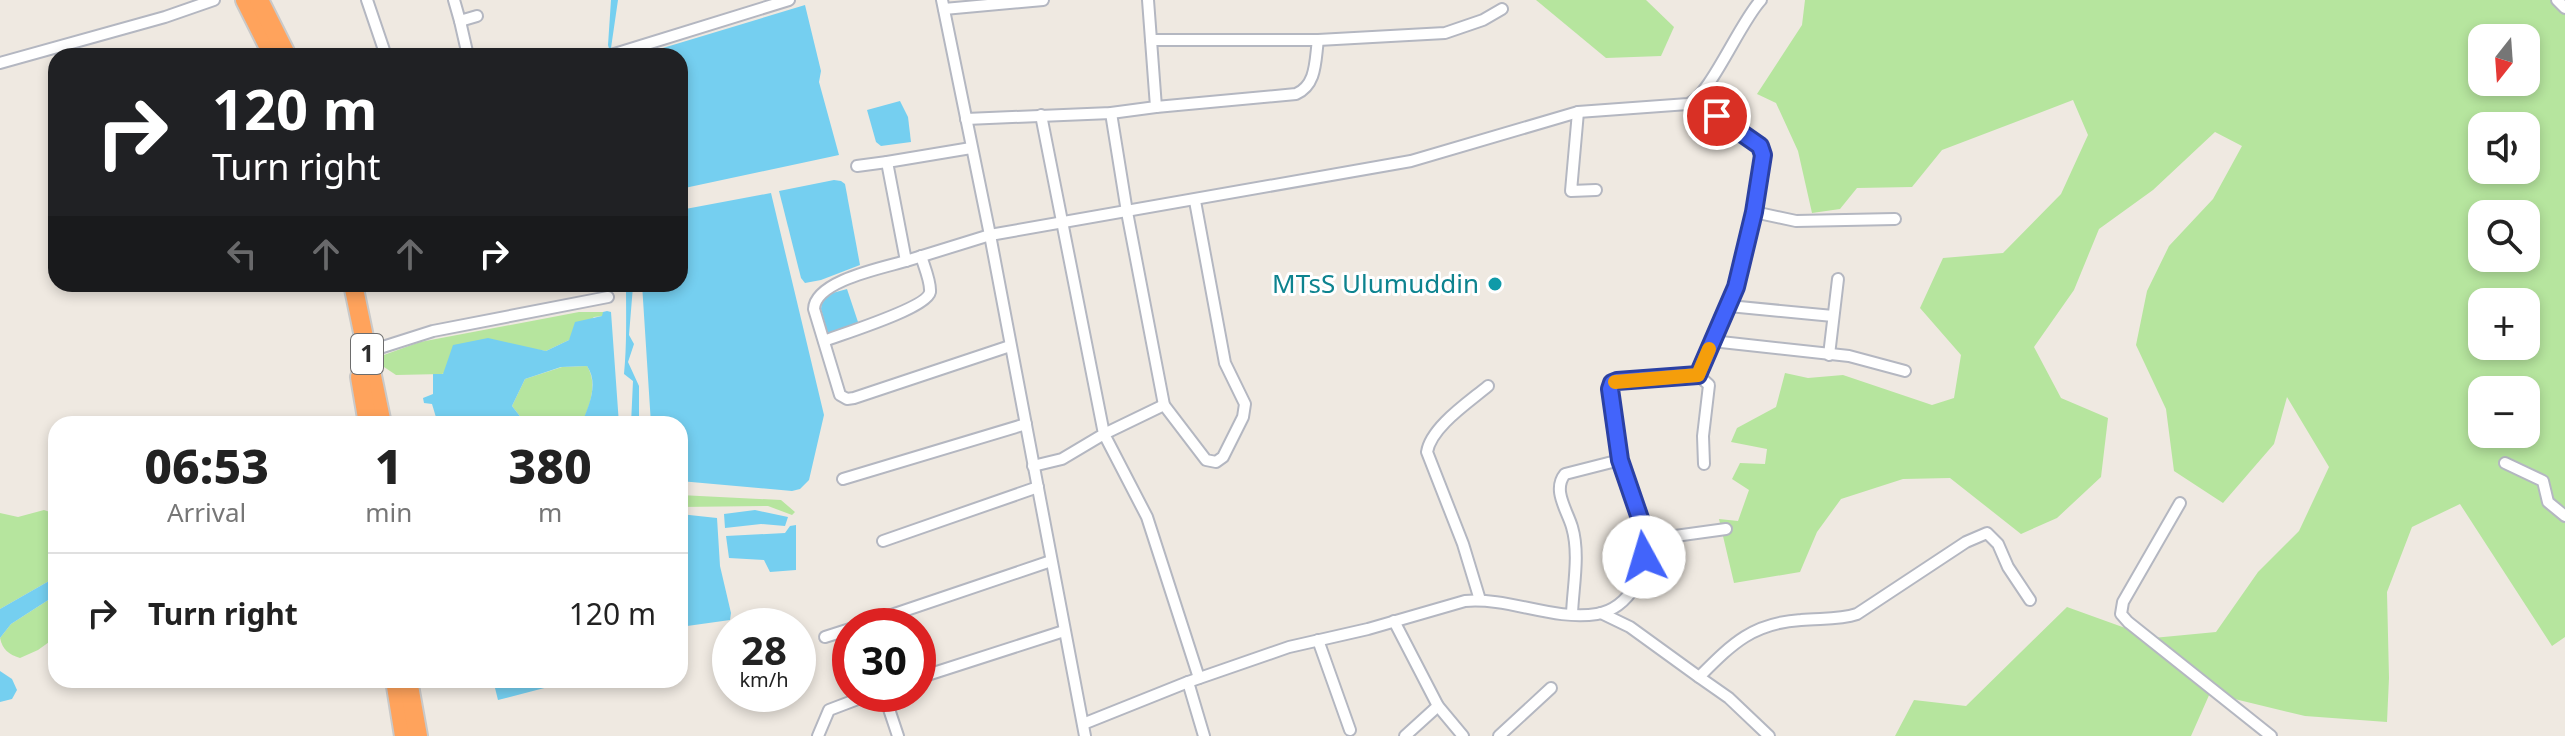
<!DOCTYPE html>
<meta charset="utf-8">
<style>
body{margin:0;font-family:"Noto Sans",sans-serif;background:#f2f2f2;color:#222;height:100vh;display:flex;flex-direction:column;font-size:30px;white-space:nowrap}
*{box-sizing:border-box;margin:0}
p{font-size:26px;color:#767676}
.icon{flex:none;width:44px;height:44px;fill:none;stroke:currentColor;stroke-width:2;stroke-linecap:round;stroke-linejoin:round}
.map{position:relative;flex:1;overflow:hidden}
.details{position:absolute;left:48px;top:416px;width:640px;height:272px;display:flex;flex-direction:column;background:#fff;border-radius:24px;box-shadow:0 4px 12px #0003}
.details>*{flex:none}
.top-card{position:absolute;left:48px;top:48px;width:640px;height:244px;border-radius:24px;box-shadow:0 4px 12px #0003;background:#202124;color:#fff;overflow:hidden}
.needle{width:52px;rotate:197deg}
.tools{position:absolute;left:2468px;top:24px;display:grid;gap:16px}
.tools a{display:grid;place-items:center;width:72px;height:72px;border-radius:16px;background:#fff;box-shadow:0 4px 12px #0003;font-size:40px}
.speed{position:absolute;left:712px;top:608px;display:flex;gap:16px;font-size:40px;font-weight:700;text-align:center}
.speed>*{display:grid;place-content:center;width:104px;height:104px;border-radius:50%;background:#fff;box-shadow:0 4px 12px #0003;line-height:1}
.speed small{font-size:20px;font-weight:400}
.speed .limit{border:12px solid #d22;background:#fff;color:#111}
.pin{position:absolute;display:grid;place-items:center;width:68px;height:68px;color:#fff;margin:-34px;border:4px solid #fff;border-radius:50%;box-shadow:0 2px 8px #0007}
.me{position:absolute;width:88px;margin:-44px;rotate:354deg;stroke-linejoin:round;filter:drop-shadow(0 0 6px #0008)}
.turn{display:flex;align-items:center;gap:28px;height:168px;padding:0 32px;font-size:36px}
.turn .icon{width:104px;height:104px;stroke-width:2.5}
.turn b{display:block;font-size:56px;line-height:68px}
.lanes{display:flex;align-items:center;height:76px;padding:0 32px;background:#0003;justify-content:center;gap:40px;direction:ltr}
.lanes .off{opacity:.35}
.eta{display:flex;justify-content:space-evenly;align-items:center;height:136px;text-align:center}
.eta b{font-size:48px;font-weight:800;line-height:56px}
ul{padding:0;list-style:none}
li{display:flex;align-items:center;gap:24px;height:120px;padding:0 32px;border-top:2px solid #e0e0e0}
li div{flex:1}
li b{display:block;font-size:30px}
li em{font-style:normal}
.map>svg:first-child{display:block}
</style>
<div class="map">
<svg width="2565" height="736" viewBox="0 0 2565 736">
<rect width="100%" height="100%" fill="#efe9e1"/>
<g fill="#b6e59e" fill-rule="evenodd">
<polygon points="1536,0 1646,0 1674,27 1661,56 1606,58"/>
<path d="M1805,0h760v637l-13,9 -92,-142 -48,23 -25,65 2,86 -2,44 -82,-6 -95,-23 -19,43h-296l19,-36 52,6 101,-99 86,31 63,-6 42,-60 41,-41 30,-64 -42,-70 -13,47 -51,59 -49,-32 -8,-62 -30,-64 11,-54 22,-45 44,-47 29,-53 -27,-14 -62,58 -54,39 -25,61 -40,57 27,51 47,20 -7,59 -44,41 -36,16 -71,-56 -47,1 -62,20 -24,33 -17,40 -66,11 -15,-64 19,2 11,-31 -17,-11 8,-16 25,1 2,-15 -36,-7 6,-14 39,-21 9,-34 23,5 35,-3 89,30 22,-7 7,-43 -41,-47 23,-50 60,-5 58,-59 27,-59 -15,-35 -131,50 -30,37 -55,1 -17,21 -28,4 -14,-62 -22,-48 -19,-9 45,-69zM2482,38h44v44h-44zM2482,126h44v44h-44zM2482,214h44v44h-44zM2482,302h44v44h-44zM2482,390h44v44h-44z"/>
<polygon points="579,312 603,312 603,316 594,317 569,340 546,351 520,347 442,374 396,375 384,367 381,356 420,342"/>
<path d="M587,366c11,17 3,41 -6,58h-55l-14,-18 13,-27 37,-12z"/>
<polygon points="680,495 781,500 795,512 792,515 768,506 680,507"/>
<polygon points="44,510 56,514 56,577 0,609 0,513 18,517"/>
<path d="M56,595v42l-18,13 -18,8c-12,-4 -17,-8 -20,-20l11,-14z"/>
</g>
<g fill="#75cff0">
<polygon points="611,0 618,0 611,48 616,56 611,56 608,45"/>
<polygon points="805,5 821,71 819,82 839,155 680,189 680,56 643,54"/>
<polygon points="900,101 908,117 911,142 881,146 876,142 867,110"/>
<polygon points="834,180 841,181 845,184 860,265 821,280 805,283 801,278 779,191"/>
<polygon points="771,193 824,415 809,480 800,489 792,491 680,481 680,424 651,424 642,284 680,284 680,210"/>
<path d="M626,284l7,2 -4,49 5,9 -6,18 11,24v38h-8l2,-43 -9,-7c3,-29 2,-59 2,-90z"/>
<polygon points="847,289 858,322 828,334 821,309 822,301 829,294"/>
<path d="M607,311l4,1 8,112h-38c8,-17 18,-41 6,-58l-26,1 -36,12 -13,27 14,18h-88l-6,-20 -8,-1 -1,-5 10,-4v-20h10l10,-29 35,-7 58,13 23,-11 6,-18 27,-6 1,-4z"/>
<polygon points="755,510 788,517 785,526 761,524 725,528 724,514"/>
<polygon points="680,514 717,518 720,566 731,613 730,620 680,627"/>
<polygon points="796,525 796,570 770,572 764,560 729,558 726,536 785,533 790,526"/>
<polygon points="56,577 56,595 11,624 0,638 0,609"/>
<polygon points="0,671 12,679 17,690 12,699 0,702"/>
<polygon points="493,680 575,680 498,700"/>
</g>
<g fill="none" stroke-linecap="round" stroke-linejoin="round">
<g stroke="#b4b7c1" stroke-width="14">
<g id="street">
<polyline points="367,0 386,56"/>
<polyline points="454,0 460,21"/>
<polyline points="942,0 990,235 1085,736"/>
<polyline points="2557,0 2565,8"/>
<polyline points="944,9 1043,0"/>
<polyline points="1151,40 1318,40 1445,33 1483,20 1502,9"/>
<polyline points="468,56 460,21 477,16"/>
<polyline points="608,56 789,0"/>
<polyline points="0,63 165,17 214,0"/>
<path d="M1156,107l140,-13c21,-9 19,-34 22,-54"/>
<polyline points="1578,112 1571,191 1596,190"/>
<polyline points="1111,113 1127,212 1164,405 1206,460 1216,462 1223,457 1243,417 1245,404 1225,363 1195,201"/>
<polyline points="966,119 1111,113 1156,107 1148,0"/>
<path d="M971,148l-84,14 19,99 84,-26 421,-74 167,-49 110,-8c22,-8 52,-82 73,-104"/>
<polyline points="857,166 887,162"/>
<polyline points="1754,212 1796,221 1895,219"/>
<path d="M906,261c-24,7 -91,20 -92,48l26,86 7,4 7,-1 156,-52"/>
<polyline points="1729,306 1833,316"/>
<path d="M824,341c18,-7 103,-33 106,-49 1,-10 -6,-26 -9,-36"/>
<polyline points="1712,341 1849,356 1905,371"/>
<polyline points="367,352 433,331 608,297"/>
<polyline points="1829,355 1838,279"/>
<polyline points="1698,375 1709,385 1703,436 1704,464"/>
<polyline points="1164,405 1104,434 1147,517 1199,678"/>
<polyline points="2505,463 2543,481 2548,502 2565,516"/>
<polyline points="1033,466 1062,459 1104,434 1041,115"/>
<polyline points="843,479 1026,424"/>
<polyline points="2180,503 2123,602 2121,614 2128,622 2271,736"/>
<polyline points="1646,540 1726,529"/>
<polyline points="883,541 1038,487"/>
<path d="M1480,600l-17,-56 -36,-92c4,-25 42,-50 61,-66"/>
<path d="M1601,613l29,14 69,50c33,-33 53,-54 102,-57 20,-2 38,0 56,-6l109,-72 21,-9 11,11 10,23 22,33"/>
<path d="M1572,614c1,-27 8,-60 0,-87 -5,-17 -20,-37 -7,-53l55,-14"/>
<polyline points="1394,621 1438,706 1463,736"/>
<polyline points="859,626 1051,561"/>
<polyline points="825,637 850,629"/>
<polyline points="1318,640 1350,730"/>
<polyline points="1699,677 1729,698 1769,736"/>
<polyline points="918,678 1064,631"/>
<polyline points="1188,682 1204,736"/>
<polyline points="884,694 898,736"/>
<path d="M1083,724l105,-42 101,-35 79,-18 97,-28c44,-4 88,20 132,13 33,-6 52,-44 49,-75 -3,-21 -15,-44 -21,-64 -10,-27 -16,-61 -15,-90l7,-4 81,-6 38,-88 27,-128 -3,-13 -64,-45"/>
<polyline points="818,736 829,710 871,694"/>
<polyline points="1405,736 1438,706"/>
<polyline points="1499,736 1551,688"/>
</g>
</g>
<g stroke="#c9c9c9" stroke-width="22">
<g id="highway">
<polyline points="245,0 273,56"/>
<polyline points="259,0 287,56"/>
<polyline points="353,284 382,424"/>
<polyline points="360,377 368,424"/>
<polyline points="395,680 404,736"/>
<polyline points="408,680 418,736"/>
</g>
</g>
<use href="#street" stroke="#fff" stroke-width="10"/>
<use href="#highway" stroke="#ffa35c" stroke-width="18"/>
</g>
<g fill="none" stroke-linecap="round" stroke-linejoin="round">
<g stroke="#2b41a3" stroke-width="20">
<polyline id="route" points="1644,557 1645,533 1620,460 1610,389 1612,383 1617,381 1698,375 1736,287 1754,212 1763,155 1760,146 1717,116"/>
</g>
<use href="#route" stroke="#4264fb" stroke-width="14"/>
<polyline stroke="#f59e0b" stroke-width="14" points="1615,382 1698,375 1709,349"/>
</g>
<circle fill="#0f9aa8" stroke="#fff" stroke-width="3" cx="1495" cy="284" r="8"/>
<g text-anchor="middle" stroke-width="6" stroke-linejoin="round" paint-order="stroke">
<rect fill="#fff" stroke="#6d6d6d" stroke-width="2" x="351" y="334" width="32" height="40" rx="6"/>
<g font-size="24" font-weight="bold" fill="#2e2e2e">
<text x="367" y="362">1</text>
</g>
<g font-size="26" fill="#0d838f" stroke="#fff" text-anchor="end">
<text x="1479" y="293">MTsS Ulumuddin</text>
</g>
</g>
</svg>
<div class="tools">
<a><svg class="needle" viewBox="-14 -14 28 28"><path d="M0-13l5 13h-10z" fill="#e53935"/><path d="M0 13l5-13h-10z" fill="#767676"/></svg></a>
<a><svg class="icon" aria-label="sound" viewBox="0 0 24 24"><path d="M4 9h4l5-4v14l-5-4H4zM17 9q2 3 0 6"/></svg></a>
<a><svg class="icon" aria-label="search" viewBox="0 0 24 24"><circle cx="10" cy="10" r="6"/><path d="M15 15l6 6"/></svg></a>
<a>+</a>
<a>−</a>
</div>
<div class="speed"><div>28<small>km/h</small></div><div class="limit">30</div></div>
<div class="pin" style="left:1717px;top:116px;background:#d93025"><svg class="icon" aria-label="arrive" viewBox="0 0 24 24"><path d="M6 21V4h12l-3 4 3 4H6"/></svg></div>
<svg class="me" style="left:1644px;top:557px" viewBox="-20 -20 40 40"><circle r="19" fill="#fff"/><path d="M0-13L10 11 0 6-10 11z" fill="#4264fb"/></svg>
<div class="top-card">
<div class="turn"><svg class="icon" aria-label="right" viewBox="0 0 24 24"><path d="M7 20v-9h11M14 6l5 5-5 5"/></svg><div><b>120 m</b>Turn right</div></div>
<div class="lanes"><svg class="icon off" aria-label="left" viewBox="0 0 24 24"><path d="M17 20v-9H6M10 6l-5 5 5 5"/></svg><svg class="icon off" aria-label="ahead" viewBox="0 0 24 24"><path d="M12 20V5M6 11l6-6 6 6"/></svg><svg class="icon off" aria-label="ahead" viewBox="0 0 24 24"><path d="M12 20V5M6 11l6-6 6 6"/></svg><svg class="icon" aria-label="right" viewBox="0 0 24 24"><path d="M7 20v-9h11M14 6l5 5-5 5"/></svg></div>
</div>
<section class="details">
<div class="eta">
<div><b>06:53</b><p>Arrival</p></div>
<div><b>1</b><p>min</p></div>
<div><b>380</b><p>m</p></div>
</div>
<ul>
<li><svg class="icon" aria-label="right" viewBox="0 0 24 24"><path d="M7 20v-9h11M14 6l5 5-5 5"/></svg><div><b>Turn right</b></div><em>120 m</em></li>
</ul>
</section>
</div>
